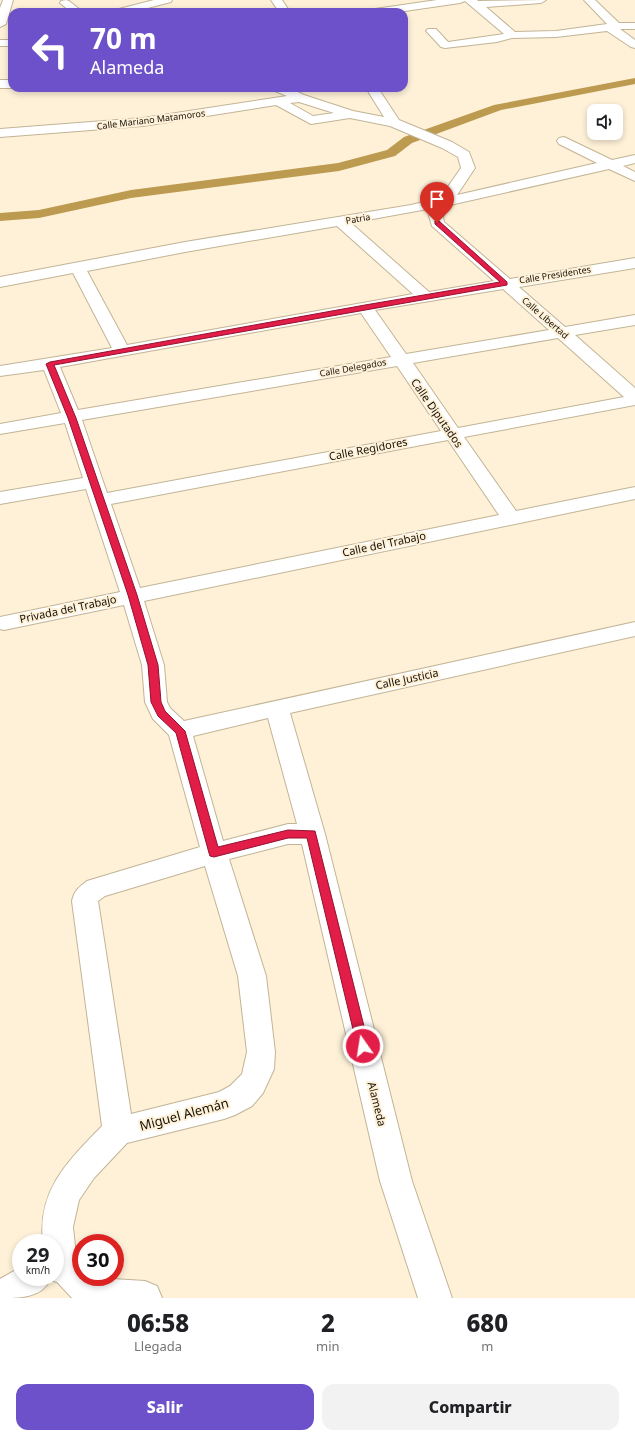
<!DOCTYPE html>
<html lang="es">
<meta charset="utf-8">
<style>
body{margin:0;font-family:"Noto Sans",sans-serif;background:#f2f2f2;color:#202124;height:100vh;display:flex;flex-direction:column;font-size:15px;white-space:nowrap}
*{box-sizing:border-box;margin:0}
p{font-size:13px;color:#757577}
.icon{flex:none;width:22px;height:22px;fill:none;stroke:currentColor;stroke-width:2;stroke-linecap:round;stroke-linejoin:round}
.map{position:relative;height:1298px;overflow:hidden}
.details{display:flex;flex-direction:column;background:#fff;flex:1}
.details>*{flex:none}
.banner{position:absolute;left:8px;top:8px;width:400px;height:84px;border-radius:12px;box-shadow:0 2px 6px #0003;background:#6c51ca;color:#fff;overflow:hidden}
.buttons{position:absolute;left:587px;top:104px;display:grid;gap:8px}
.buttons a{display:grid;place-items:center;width:36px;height:36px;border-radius:8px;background:#fff;box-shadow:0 2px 6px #0003;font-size:20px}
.speed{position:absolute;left:12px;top:1234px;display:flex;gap:8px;font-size:20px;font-weight:700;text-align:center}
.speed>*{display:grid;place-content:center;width:52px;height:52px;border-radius:50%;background:#fff;box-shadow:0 2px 6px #0003;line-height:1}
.speed small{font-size:10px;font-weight:400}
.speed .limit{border:6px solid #d22;background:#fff;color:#111}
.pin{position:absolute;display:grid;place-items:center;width:34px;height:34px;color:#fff;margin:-41px -17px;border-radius:50% 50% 50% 0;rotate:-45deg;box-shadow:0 0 4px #0007}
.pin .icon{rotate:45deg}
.me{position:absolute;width:44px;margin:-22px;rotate:347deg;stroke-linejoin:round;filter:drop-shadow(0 0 3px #0008)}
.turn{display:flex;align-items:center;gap:14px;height:84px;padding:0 16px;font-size:18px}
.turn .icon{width:52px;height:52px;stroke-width:2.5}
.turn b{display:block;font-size:28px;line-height:34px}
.eta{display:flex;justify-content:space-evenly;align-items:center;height:68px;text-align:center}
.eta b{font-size:24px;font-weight:800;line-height:28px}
.button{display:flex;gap:8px;margin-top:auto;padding:8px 16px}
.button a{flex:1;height:46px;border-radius:12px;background:#6c51ca;color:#fff;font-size:16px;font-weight:800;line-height:46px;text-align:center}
.button a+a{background:#f2f2f2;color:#202124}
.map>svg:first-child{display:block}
</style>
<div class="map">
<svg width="635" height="1298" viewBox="0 0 635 1298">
<rect width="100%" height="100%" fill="#fef1d8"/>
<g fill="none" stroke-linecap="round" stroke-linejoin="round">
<polygon fill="#bc9b50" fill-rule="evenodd" points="635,78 635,84 501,110 412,143 395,156 339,171 131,198 39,218 0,221 0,213 39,210 131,190 338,163 387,150 404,137 494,105"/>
<g stroke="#c2b495" stroke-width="2">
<g id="minor">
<polygon points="3,0 13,0 6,24 0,27 0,8"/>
<polygon points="66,0 69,1 83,12 71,12 60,3 61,1"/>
<polygon points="154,0 172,0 171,2 132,12 114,12 115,10"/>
<polygon points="271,0 282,0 290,12 279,12"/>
<polygon points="437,0 477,0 478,1 546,0 541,3 486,7 515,32 556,31 607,24 584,0 595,0 619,23 635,23 635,29 620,29 635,40 635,48 631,47 607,31 556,37 512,38 497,42 445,48 441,47 428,33 426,31 428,29 436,29 448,42 504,34 465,1 460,3 398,12 370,12 375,9"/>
<rect x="0" y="40" width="12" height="6"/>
<rect x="0" y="80" width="12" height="8"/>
<path d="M273,88h16l15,7 49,16 31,6 -18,-29h12l21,32 53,22 17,10 6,16 -18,27 140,-32 -38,-19 -2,-3 2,-3 5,-1 48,23 23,-5v8l-12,3 12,6v9l-26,-12 -159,36 -7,11 1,6 66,57 125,-21v10l-116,19 46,40 70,-12v10l-60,10 60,53v17l-171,32 52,74 119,-24v12l-491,102 20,64 3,37 3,6 14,13 451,-99v14l-345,77 35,121 87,347 40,117h-34l-38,-117 -78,-337h-14l-59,15 37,117 9,76 -1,17 -11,24 -11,13 -17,9 -11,4 -97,24 -33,35 -15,22 -6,27 3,28 5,4v18l64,4 12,5 5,12h-90l-15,-16 -7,-2c-9,18 -30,18 -50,18v-19l21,-12v10h34v-34h-12c-6,-53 25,-82 59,-117l-30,-225c2,-10 7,-14 15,-20l113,-34 -31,-112 -16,-16 -8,-17 -3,-37 -18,-60 -120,25 -4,-1v-12l120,-25 -34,-103 -86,15v-12l83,-14 -18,-55 -65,11v-10l61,-11 -17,-43 -44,6v-10l112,-18 -39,-75 -73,14v-10l185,-35 226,-37 29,-7 21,-30 -3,-11 -16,-9 -52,-22 -40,-8 -39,6 -35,-19 -133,21 -143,11v-8l143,-11 144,-22 -12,-5zM299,102l35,11 -21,3 -23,-13zM433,208l-4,8 3,10 62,55 -65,11 -78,-69zM337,226l76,68 -286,51 -40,-74 98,-19zM503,289l46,41 -143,24 -31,-44zM361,313l30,44 -313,53 -18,-43zM558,338l66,59 -166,31 -45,-65zM397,366l44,65 -334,62 -25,-73zM448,440l51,75 -359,73 -29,-84zM268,718l29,106h-9l-65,17 -30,-105zM205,866l33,110 9,76 -5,22 -12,12 -11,6 -88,22 -33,-213 7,-5z"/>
</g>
</g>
<use href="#minor" fill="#fff" fill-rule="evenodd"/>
</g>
<polygon fill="#e11d48" stroke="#92132f" points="435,221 439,221 507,282 507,285 54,365 76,418 137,595 158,665 161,702 165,711 185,731 218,847 288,830 315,831 369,1046 367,1050 363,1052 359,1050 357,1046 307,838 288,838 214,857 210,856 209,853 176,733 158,716 151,702 148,665 128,595 68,418 46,364 50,362 365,305 500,282 435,224"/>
<g text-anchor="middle" stroke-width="4" stroke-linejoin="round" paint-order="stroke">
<g font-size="9" fill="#171107" stroke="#fef1d8">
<text transform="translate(151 120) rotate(-7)" y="3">Calle Mariano Matamoros</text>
<text transform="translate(358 219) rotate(-10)" y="3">Patria</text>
<text transform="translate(555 275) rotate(-9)" y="3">Calle Presidentes</text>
<text transform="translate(545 318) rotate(41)" y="3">Calle Libertad</text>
<text transform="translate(353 368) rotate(-10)" y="3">Calle Delegados</text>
</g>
<g font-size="11" fill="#171107" stroke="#fef1d8">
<text transform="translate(437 413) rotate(55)" y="4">Calle Diputados</text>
<text transform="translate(368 449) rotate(-11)" y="4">Calle Regidores</text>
<text transform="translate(384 544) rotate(-12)" y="4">Calle del Trabajo</text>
<text transform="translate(68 609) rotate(-12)" y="4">Privada del Trabajo</text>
<text transform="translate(407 679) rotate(-12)" y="4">Calle Justicia</text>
<text transform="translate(377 1104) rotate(76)" y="4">Alameda</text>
</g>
<g font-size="13" fill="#171107" stroke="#fef1d8">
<text transform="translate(184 1114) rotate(-15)" y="5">Miguel Alemán</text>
</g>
</g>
</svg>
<div class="buttons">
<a><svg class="icon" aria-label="sound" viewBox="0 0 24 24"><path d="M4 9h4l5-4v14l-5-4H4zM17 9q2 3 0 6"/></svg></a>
</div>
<div class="speed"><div>29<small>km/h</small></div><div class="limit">30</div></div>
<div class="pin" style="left:437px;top:223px;background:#d93025"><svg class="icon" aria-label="arrive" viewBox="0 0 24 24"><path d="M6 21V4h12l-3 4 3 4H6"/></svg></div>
<svg class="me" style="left:363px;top:1046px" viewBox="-20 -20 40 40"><circle r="17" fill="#e11d48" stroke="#fff" stroke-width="3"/><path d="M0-11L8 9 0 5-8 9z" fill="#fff"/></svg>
<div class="banner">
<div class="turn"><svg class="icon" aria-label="left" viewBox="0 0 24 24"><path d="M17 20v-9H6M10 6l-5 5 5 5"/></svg><div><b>70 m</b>Alameda</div></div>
</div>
</div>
<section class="details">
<div class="eta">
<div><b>06:58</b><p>Llegada</p></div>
<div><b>2</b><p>min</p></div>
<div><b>680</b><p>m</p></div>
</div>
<div class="button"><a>Salir</a><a>Compartir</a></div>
</section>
